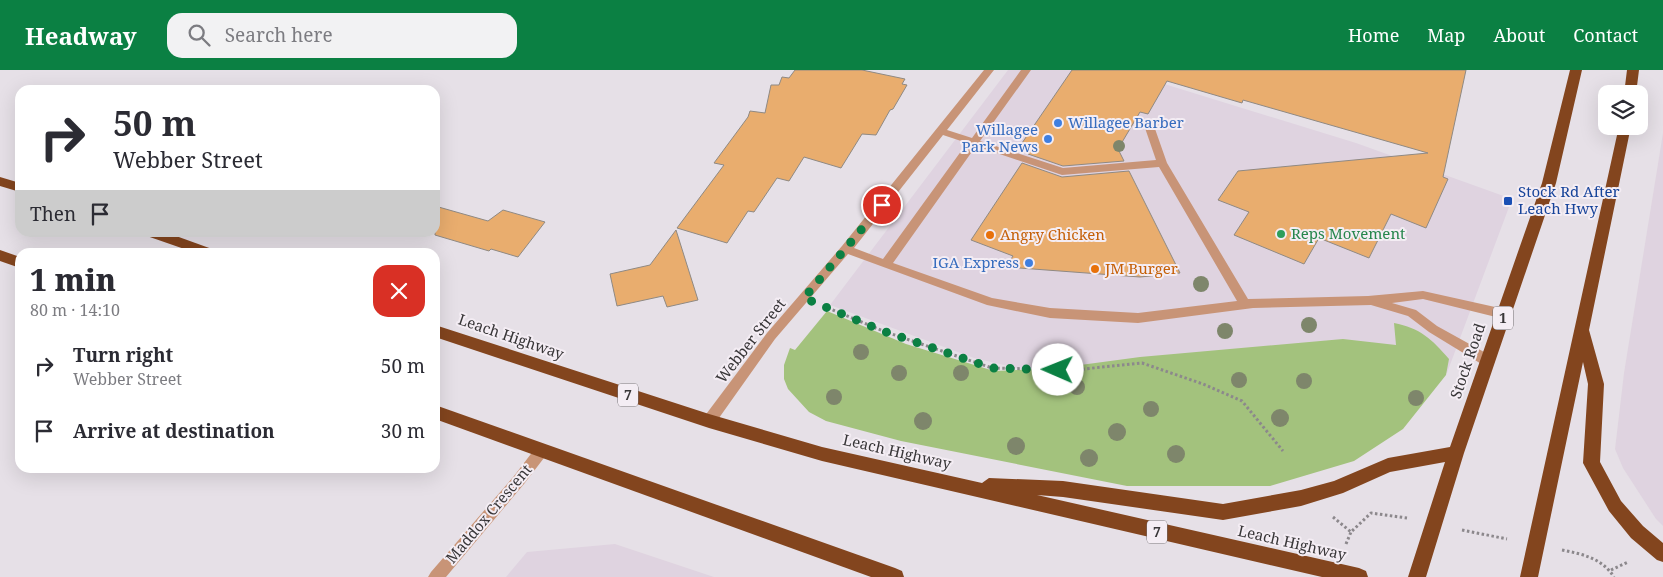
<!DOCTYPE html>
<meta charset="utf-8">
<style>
body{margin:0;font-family:"Noto Serif",serif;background:#f2f2f3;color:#2b2b33;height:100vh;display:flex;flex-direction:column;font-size:19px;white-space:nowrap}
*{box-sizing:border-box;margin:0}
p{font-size:16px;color:#7c7c81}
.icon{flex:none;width:28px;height:28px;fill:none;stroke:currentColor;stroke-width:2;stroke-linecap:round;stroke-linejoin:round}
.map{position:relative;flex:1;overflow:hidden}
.panel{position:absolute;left:15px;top:178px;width:425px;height:225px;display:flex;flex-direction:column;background:#fff;border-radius:15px;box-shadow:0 5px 20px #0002}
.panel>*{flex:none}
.banner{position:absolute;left:15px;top:15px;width:425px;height:152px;border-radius:15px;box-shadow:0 5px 20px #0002;background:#fff;color:#2b2b33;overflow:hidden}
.fabs{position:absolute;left:1598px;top:15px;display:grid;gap:10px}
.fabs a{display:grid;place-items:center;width:50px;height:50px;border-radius:10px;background:#fff;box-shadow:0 5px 20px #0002;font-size:25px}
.pin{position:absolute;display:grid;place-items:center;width:42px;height:42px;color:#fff;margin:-21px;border:2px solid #fff;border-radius:50%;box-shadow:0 1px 5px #0007}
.me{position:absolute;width:55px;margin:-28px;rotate:271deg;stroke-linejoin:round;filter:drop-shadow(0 0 4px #0008)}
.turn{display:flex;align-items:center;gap:18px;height:105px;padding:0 15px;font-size:22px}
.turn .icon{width:65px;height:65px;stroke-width:2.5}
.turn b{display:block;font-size:35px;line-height:42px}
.then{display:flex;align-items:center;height:48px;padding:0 15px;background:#0003;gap:10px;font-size:19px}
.round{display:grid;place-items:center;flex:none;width:52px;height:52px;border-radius:15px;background:#f2f2f3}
.overview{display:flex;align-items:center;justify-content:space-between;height:85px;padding:0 15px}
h1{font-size:30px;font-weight:800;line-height:38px}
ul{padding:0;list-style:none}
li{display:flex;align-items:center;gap:15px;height:65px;padding:0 15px}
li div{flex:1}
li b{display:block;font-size:19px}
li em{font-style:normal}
header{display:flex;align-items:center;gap:30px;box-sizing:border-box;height:70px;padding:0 25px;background:#0b8043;color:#fff}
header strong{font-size:24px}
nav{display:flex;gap:28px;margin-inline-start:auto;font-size:18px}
.search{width:350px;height:45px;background:#f2f2f3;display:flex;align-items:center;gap:12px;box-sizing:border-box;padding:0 18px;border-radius:15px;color:#7c7c81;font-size:19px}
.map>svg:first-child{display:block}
</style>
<header>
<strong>Headway</strong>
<div class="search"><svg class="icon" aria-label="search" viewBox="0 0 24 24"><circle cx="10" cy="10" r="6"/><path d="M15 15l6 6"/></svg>Search here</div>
<nav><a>Home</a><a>Map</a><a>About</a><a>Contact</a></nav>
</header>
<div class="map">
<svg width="1663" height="507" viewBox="0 0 1663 507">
<rect width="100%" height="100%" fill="#e6e0e7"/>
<g fill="#dfd3e0">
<polygon points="1008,0 1119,0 1356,73 1512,129 1447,303 1394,280 1056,307 974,288 830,235"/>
<polygon points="1663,63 1663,456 1656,449 1623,398 1615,379 1624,303"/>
<polygon points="615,474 714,507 506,507 527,482"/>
</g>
<path fill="#a3c27d" d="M827,241l79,33 88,27 64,-3 82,-11 203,-18 53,6 -2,-22c26,5 38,16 55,36l-3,16 -43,54 -49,32 -84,25h-143l-226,-45 -75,-20 -17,-9 -21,-23 -4,-10v-14l6,-17 5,2z"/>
<g fill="#e9ad6e" stroke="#8f8983">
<polygon points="795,0 862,0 905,9 902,14 907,15 893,39 890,40 876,65 862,64 841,98 804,87 789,111 777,108 754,142 748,141 727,173 677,158 724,95 714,93 748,47 750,41 765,43 771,15 779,15 782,7 789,8"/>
<polygon points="1072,0 1466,0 1443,107 1448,109 1426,158 1391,144 1369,188 1319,168 1304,194 1234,165 1249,142 1218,130 1238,101 1428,83 1243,30 1242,33 1167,11 1148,44 1140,42 1118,79 1124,91 1063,96 1028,84 1033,77 1022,73"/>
<polygon points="1022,93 1062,107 1129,101 1180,203 1140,207 1006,197 1013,186 971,170"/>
<polygon points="435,136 488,151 503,140 545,152 518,187 491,179 489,181 435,165"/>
<polygon points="676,160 698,230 667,237 663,226 617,236 610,204 650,195"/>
</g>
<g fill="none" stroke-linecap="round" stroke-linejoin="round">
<g stroke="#8c888c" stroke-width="3" stroke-dasharray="2.5 2.5" stroke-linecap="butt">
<polyline points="828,238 883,261 992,298 1074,300 1142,293 1203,314 1242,331 1283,381"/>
<polyline points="1333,447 1351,462 1371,443 1407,448"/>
<polyline points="1462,460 1507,469"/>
<polyline points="1346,474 1351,462"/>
<path d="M1562,480c20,4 40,8 52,27"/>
<polyline points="1611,500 1628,492"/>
</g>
<g fill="#c89477" fill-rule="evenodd">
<path d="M984,0h10l-47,60 25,8 49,-68h10l-51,71 83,27 93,-8 -11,-32 5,-3 4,1 13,37 81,136 120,-3 55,-5 81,18 4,2 2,3 -2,3 -4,2 -81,-20 -31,4 24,7 21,16 56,31 1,4 -1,4h-10l-54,-33 -21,-16 -37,-11 -118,3 -115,15 -88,-5 -63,-13 -139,-51 -73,85 -61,86 -5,2 -5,-2 -2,-4 2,-4 63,-84 75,-87zM943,65l24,8 -84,116 -29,-11zM976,76l86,29 97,-8 78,134 -99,12 -88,-5 -58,-10 -99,-35z"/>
<polygon points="542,374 547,376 549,380 547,384 524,414 446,507 428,507 431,502 514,406 537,376"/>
</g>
<g fill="#83451e" fill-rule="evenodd">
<polygon points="1570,0 1582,0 1556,113 1464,383 1426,507 1408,507 1445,392 1390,402 1343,423 1301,436 1223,450 1063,427 1037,425 1359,498 1366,501 1368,507 1322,507 822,391 709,358 435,267 435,255 709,344 822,377 982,413 989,408 1063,411 1223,434 1301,420 1334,411 1388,388 1450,377 1542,113"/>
<polygon points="1627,0 1639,0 1636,24 1624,24"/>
<polygon points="1619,56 1631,56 1589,260 1604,314 1600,392 1621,431 1643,456 1663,473 1663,492 1657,490 1631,468 1609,441 1583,393 1588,314 1583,292 1538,507 1520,507"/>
<polygon points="0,107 20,113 20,122 0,116"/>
<polygon points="142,162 165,162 212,179 214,182 193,182 144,165"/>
<polygon points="0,180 20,187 20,198 0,191"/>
<polygon points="435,335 895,498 902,501 904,507 871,507 435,349"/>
</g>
</g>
<g fill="#7e866b">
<circle cx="1119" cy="76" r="6"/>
<circle cx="1201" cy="214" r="8"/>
<circle cx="1309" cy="255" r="8"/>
<circle cx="1225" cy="261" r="8"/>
<circle cx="861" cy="282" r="8"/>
<circle cx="899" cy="303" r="8"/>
<circle cx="961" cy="303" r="8"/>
<circle cx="1239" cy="310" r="8"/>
<circle cx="1304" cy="311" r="8"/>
<circle cx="1077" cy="317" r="8"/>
<circle cx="834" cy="327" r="8"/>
<circle cx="1416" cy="328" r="8"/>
<circle cx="1151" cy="339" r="8"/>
<circle cx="1280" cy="348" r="9"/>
<circle cx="923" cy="351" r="9"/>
<circle cx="1117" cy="362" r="9"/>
<circle cx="1016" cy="376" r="9"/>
<circle cx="1176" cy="384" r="9"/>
<circle cx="1089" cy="388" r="9"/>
</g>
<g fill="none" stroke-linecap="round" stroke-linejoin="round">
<polyline stroke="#0b8043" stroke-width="9" stroke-dasharray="0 16.2" points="882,135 804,228 883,261 992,298 1058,300"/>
</g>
<g fill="#3f7fe0" stroke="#f4edf4" stroke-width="2">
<circle cx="1058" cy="53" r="5"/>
<circle cx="1048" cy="69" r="5"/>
<circle cx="1029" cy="193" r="5"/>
</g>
<rect fill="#1a4fb4" stroke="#f4edf4" stroke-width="2" x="1503" y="126" width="10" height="10" rx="2.5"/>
<circle fill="#2e9e5b" stroke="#f4edf4" stroke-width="2" cx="1281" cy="164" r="5"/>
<g fill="#e8710a" stroke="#f4edf4" stroke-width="2">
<circle cx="990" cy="165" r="5"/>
<circle cx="1095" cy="199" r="5"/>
</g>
<g text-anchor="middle" stroke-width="4" stroke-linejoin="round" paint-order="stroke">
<g fill="#f4edf4" stroke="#706d70" stroke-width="1">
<rect x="1493" y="236.5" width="20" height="23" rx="4"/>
<rect x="618" y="313.5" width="20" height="23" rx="4"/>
<rect x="1147" y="450.5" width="20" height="23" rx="4"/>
</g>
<g font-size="14" font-weight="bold" fill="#383638">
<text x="1503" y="253">1</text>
<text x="628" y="330">7</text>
<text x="1157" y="467">7</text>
</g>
<g font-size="15" fill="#366cbe" stroke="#f4edf4" text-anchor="end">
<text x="1068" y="58" text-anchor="start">Willagee Barber</text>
<text x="1038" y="65">Willagee<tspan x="1038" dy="17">Park News</tspan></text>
<text x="1019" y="198">IGA Express</text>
</g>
<g font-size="15" fill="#164399" stroke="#f4edf4" text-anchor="start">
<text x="1518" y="127">Stock Rd After<tspan x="1518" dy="17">Leach Hwy</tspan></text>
</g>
<g font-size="15" fill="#27864d" stroke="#f4edf4" text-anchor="start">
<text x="1291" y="169">Reps Movement</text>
</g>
<g font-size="15" fill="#c56008" stroke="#f4edf4" text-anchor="start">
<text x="1000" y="170">Angry Chicken</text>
<text x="1105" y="204">JM Burger</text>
</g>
<g font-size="15" fill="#383638" stroke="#f4edf4">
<text transform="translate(511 267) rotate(19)" y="5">Leach Highway</text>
<text transform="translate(751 271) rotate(-52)" y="5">Webber Street</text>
<text transform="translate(1468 291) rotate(-71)" y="5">Stock Road</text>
<text transform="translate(897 382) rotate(13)" y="5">Leach Highway</text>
<text transform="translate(489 444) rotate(-50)" y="5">Maddox Crescent</text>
<text transform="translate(1292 473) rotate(13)" y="5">Leach Highway</text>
</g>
</g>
</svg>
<div class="fabs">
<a><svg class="icon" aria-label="layers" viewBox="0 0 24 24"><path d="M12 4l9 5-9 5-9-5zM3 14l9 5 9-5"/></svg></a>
</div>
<div class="pin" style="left:882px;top:135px;background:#d93025"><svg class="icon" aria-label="arrive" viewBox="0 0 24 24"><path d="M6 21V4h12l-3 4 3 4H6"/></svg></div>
<svg class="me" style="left:1058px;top:300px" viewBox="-20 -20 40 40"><circle r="19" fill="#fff"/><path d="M0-13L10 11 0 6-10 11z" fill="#0b8043"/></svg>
<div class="banner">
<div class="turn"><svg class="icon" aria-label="right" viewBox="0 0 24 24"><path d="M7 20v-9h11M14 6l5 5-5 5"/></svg><div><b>50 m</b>Webber Street</div></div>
<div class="then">Then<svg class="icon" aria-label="arrive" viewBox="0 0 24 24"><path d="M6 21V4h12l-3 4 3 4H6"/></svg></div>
</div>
<section class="panel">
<div class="overview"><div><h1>1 min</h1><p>80 m · 14:10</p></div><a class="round" style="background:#d93025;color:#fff"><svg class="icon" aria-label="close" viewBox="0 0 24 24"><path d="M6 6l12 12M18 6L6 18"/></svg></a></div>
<ul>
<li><svg class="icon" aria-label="right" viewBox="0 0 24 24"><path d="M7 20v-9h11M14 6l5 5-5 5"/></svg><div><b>Turn right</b><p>Webber Street</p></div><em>50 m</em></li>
<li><svg class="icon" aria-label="arrive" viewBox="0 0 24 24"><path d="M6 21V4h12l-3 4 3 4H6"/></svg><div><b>Arrive at destination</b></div><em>30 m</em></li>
</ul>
</section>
</div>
